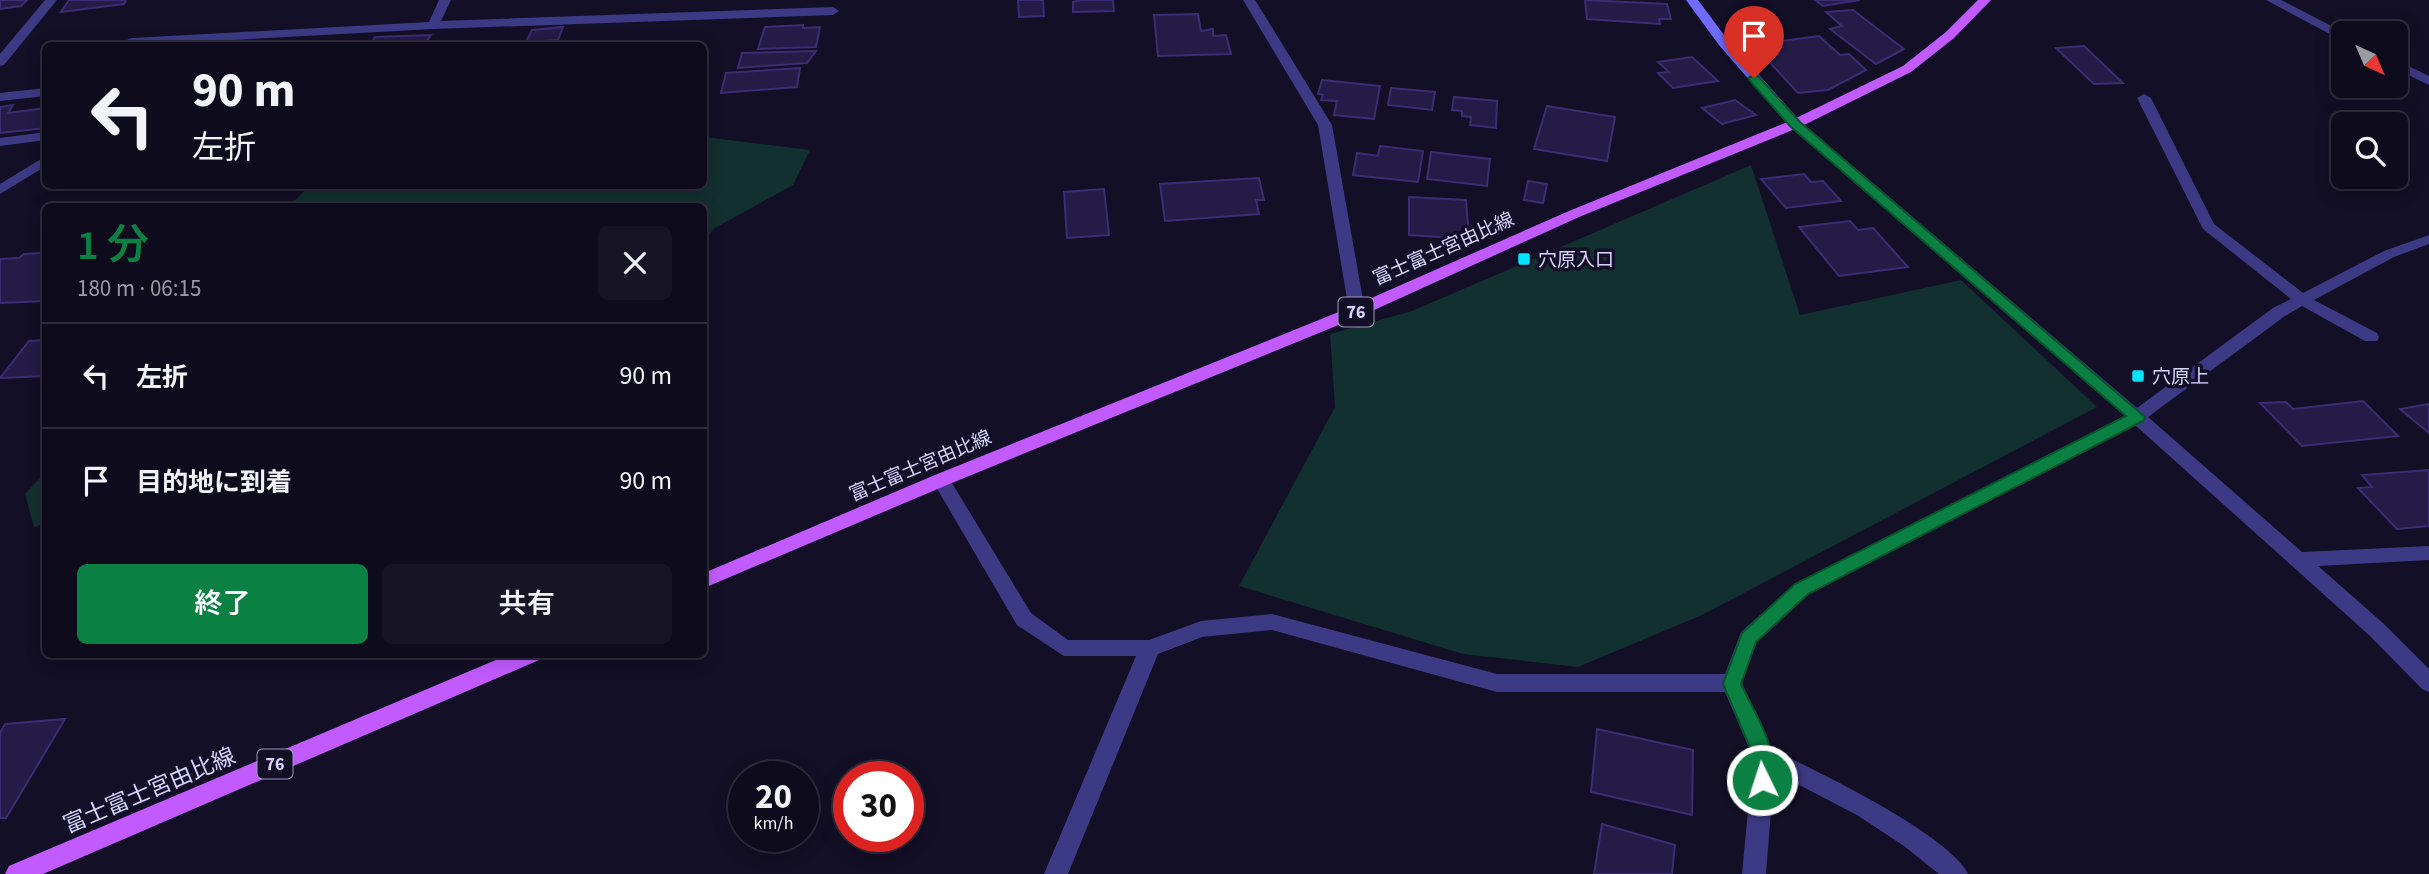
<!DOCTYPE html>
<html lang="ja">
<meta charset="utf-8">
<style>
body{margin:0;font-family:"Source Sans 3","Noto Sans JP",sans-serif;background:#171425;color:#f1f3f6;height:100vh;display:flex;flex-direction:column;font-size:26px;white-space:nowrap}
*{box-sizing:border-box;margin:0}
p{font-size:23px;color:#9b9ba3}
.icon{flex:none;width:38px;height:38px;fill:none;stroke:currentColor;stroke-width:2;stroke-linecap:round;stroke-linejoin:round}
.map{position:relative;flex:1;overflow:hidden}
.drawer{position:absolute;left:42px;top:203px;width:665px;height:455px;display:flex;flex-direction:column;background:#0e0b1c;border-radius:10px;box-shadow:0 4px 18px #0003,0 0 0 2px #2e2b3b}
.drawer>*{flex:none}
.hud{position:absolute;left:42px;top:42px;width:665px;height:147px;border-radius:10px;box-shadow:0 4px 18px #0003,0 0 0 2px #2e2b3b;background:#0e0b1c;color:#f1f3f6;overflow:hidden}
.needle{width:46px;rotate:136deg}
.buttons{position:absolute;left:2331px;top:21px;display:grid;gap:14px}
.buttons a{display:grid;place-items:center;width:77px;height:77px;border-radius:10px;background:#0e0b1c;box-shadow:0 4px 18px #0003,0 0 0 2px #2e2b3b;font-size:35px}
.speed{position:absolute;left:728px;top:761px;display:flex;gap:14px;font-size:35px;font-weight:700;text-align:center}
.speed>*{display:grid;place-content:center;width:91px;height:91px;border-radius:50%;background:#0e0b1c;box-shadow:0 4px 18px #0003,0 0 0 2px #2e2b3b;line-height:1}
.speed small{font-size:18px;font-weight:400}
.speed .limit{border:10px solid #d22;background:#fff;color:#111}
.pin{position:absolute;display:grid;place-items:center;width:60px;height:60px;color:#fff;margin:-72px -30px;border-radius:50% 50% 50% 0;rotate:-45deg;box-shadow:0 0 7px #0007}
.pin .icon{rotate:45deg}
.me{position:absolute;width:77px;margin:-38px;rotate:356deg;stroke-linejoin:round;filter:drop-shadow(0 0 5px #0008)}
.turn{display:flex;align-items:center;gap:24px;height:147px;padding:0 35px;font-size:32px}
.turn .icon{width:91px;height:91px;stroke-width:2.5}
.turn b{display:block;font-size:49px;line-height:60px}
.round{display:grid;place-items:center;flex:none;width:74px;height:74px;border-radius:10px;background:#171425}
.overview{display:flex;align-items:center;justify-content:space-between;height:119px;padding:0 35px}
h1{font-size:42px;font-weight:600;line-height:52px;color:#0b8043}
.action{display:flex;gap:14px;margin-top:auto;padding:14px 35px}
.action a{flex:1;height:80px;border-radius:10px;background:#0b8043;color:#fff;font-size:28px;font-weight:600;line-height:80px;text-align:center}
.action a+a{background:#171425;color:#f1f3f6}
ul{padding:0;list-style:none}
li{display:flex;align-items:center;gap:21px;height:105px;padding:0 35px;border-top:2px solid #2e2b3b}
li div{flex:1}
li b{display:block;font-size:26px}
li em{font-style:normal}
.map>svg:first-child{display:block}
</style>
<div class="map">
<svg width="2429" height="874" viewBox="0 0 2429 874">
<rect width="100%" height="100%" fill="#130f26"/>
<g fill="#12302f">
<polygon points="704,137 810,150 793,185 715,228 704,239 704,206 290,206 309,186 704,186"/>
<polygon points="1751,165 1800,315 1961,280 2097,407 1702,615 1578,667 1463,654 1239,586 1335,407 1330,334 1412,311"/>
<polygon points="45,473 45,524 34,527 25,494"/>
</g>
<g fill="#241b47" stroke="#3b2d73" stroke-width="2">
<polygon points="0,0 27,0 21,6 0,9"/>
<polygon points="69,0 126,0 124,4 61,12"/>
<polygon points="1018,0 1043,0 1044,16 1019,17"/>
<polygon points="1080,0 1113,0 1114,11 1073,12 1073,2"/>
<polygon points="1585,0 1667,4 1671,19 1659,19 1660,24 1587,19"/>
<polygon points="1815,0 1860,0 1823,6"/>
<polygon points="1853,10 1904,49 1876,64 1830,29 1842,26 1826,12"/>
<polygon points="1198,14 1201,31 1213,29 1213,36 1226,35 1231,54 1158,56 1154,15"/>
<polygon points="803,25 803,28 820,27 816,47 758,49 765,27"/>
<polygon points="563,27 558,40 526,42 532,30"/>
<polygon points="431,35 424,45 369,46 375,37"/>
<polygon points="1819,36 1840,55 1849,54 1866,70 1828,90 1798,93 1749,40 1770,38 1775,42"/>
<polygon points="2084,46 2123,83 2094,84 2056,48"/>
<polygon points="816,51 807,63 738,68 742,53"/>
<polygon points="1692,57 1718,81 1673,88 1658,73 1669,72 1658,62"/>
<polygon points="800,68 797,87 721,93 726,73"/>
<polygon points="1322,80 1380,86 1374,119 1334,115 1337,101 1321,100 1323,95 1318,94"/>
<polygon points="1391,88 1435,92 1432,110 1388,105"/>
<polygon points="1454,97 1497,101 1496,128 1470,125 1471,117 1462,116 1462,111 1452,110"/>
<polygon points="1735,100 1756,115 1722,124 1702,108"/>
<polygon points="13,105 8,113 46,108 46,128 0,133 0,107"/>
<polygon points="1547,106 1615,117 1607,161 1534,149"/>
<polygon points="1380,146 1423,151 1418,182 1353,175 1357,153 1378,156"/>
<polygon points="1431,152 1490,159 1487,186 1427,179"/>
<polygon points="1804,174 1811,182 1823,181 1841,201 1786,208 1761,179"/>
<polygon points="1259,178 1264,200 1256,200 1259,214 1165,221 1160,184"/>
<polygon points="1528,181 1547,184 1543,203 1524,200"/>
<polygon points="1104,189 1109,235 1067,238 1064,192"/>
<polygon points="1409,197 1466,200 1469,239 1409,235"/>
<polygon points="1850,221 1858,230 1873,228 1908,267 1839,276 1799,227"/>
<polygon points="46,247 46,301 0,303 0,259 19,258 24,254 40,253"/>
<polygon points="46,340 46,376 0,378 29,341"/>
<polygon points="2363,401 2398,436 2302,446 2260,403 2286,402 2293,409"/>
<polygon points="2429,404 2429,433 2400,409"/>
<polygon points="2429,470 2429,526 2397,529 2358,488 2372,487 2362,475"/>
<polygon points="65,719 6,818 0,818 0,733 5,724"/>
<polygon points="1597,729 1693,750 1692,815 1591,792"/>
<polygon points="1602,824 1675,845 1672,874 1594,874"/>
</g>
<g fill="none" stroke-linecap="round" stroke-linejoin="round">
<g fill="#3d3a85" fill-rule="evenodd">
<polygon points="45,0 57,0 4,65 0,66 0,54"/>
<polygon points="439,0 451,0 441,21 833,7 839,11 833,15 433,29 124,46 128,39 132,38 429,22"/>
<polygon points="1243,0 1255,0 1332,125 1365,311 1363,315 1351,315 1349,311 1318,125"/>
<polygon points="2266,0 2281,0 2345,33 2343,41"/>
<polygon points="2396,60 2429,76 2429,85 2396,69"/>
<polygon points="46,88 46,96 0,101 0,93"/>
<path d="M2144,94l7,4 63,126 89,69 81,-42 45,-16v9l-35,13 -80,43 63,33 2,4 -2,4h-12l-63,-35 -17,10 -137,101 154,135 127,-6v14l-111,6 66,58 45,45v23l-7,-3 -52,-53 -235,-211 -326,169 -53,49 -14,40 30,67c42,19 178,85 196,124h-29l-35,-28 -47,-31 -83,-43 -8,102h-24l11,-117 -28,-65h-228l-225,-62 -70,7 -44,17 -90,220h-24l92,-218h-72l-47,-31 -85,-145 3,-5h12l84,138 37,27h81l52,-19 71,-7 225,60h228l16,-42 54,-48 330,-168 -335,-289v-6h10l337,287 136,-100 18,-9 -88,-70 -66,-131z"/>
<polygon points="46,132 46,140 0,146 0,138"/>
<polygon points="46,156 46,166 0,194 0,184"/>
</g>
<polygon fill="#6f6bff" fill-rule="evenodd" points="1686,0 1698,0 1727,39 1800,121 1800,127 1790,127 1719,45"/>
<g fill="#c25bff" fill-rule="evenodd">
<polygon points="1978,0 1991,0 1954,38 1911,72 1800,127 1579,217 1363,315 947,485 704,588 704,573 935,475 1351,307 1569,211 1790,121 1903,66 1946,32"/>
<polygon points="510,654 542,654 539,660 43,874 5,874 9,866"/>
</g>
</g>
<path fill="#0b8043" stroke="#07532c" stroke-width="2" d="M1754,75l4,1 42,46 345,295 -2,4 -335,173 -52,48 -15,42c13,29 43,71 28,103l-7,2 -7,-2 -3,-7 2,-23 -31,-73 19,-51 53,-49 331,-168 -335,-289 -41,-46 -2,-3z"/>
<g fill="#00e5ff" stroke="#130f26" stroke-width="2.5">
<rect x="1517" y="252" width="14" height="14" rx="3.5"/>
<rect x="2131" y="369" width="14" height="14" rx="3.5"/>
</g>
<g text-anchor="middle" stroke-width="7" stroke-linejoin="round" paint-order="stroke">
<g fill="#130f26" stroke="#9e99be" stroke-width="2">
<rect x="1338.5" y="297.5" width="35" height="29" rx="5"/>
<rect x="257.5" y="749.5" width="35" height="29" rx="5"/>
</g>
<g font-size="18" font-weight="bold" fill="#d9d4ff">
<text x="1356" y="318">76</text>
<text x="275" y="770">76</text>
</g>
<g font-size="19" fill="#d9d4ff" stroke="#130f26">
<text transform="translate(1443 248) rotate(-24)" y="7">富士富士宮由比線</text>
<text transform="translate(920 465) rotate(-23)" y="7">富士富士宮由比線</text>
</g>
<g font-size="19" fill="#d9d4ff" stroke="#130f26" text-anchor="start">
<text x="1538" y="266">穴原入口</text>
<text x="2152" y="383">穴原上</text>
</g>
<g font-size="23" fill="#d9d4ff" stroke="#130f26">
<text transform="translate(149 790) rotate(-23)" y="8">富士富士宮由比線</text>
</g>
</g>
</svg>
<div class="buttons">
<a><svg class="needle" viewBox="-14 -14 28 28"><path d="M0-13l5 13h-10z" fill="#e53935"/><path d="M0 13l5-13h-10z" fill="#9b9ba3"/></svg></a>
<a><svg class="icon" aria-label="search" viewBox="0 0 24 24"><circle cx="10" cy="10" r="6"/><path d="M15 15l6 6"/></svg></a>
</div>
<div class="speed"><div>20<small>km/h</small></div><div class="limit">30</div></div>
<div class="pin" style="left:1754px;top:78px;background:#d93025"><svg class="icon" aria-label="arrive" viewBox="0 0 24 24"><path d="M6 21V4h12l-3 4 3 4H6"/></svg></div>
<svg class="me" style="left:1762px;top:780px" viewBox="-20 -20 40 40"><circle r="17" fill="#0b8043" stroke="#fff" stroke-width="3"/><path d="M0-11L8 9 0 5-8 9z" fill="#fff"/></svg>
<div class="hud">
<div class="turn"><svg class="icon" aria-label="left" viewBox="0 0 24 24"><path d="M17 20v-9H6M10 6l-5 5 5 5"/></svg><div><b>90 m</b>左折</div></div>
</div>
<section class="drawer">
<div class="overview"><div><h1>1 分</h1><p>180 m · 06:15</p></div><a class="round"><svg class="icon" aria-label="close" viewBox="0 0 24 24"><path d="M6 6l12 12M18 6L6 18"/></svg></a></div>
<ul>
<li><svg class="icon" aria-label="left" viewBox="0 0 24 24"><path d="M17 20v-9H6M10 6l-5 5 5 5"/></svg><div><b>左折</b></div><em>90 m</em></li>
<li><svg class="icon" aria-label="arrive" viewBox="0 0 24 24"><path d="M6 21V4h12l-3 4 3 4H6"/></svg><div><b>目的地に到着</b></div><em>90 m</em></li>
</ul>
<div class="action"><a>終了</a><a>共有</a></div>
</section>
</div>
